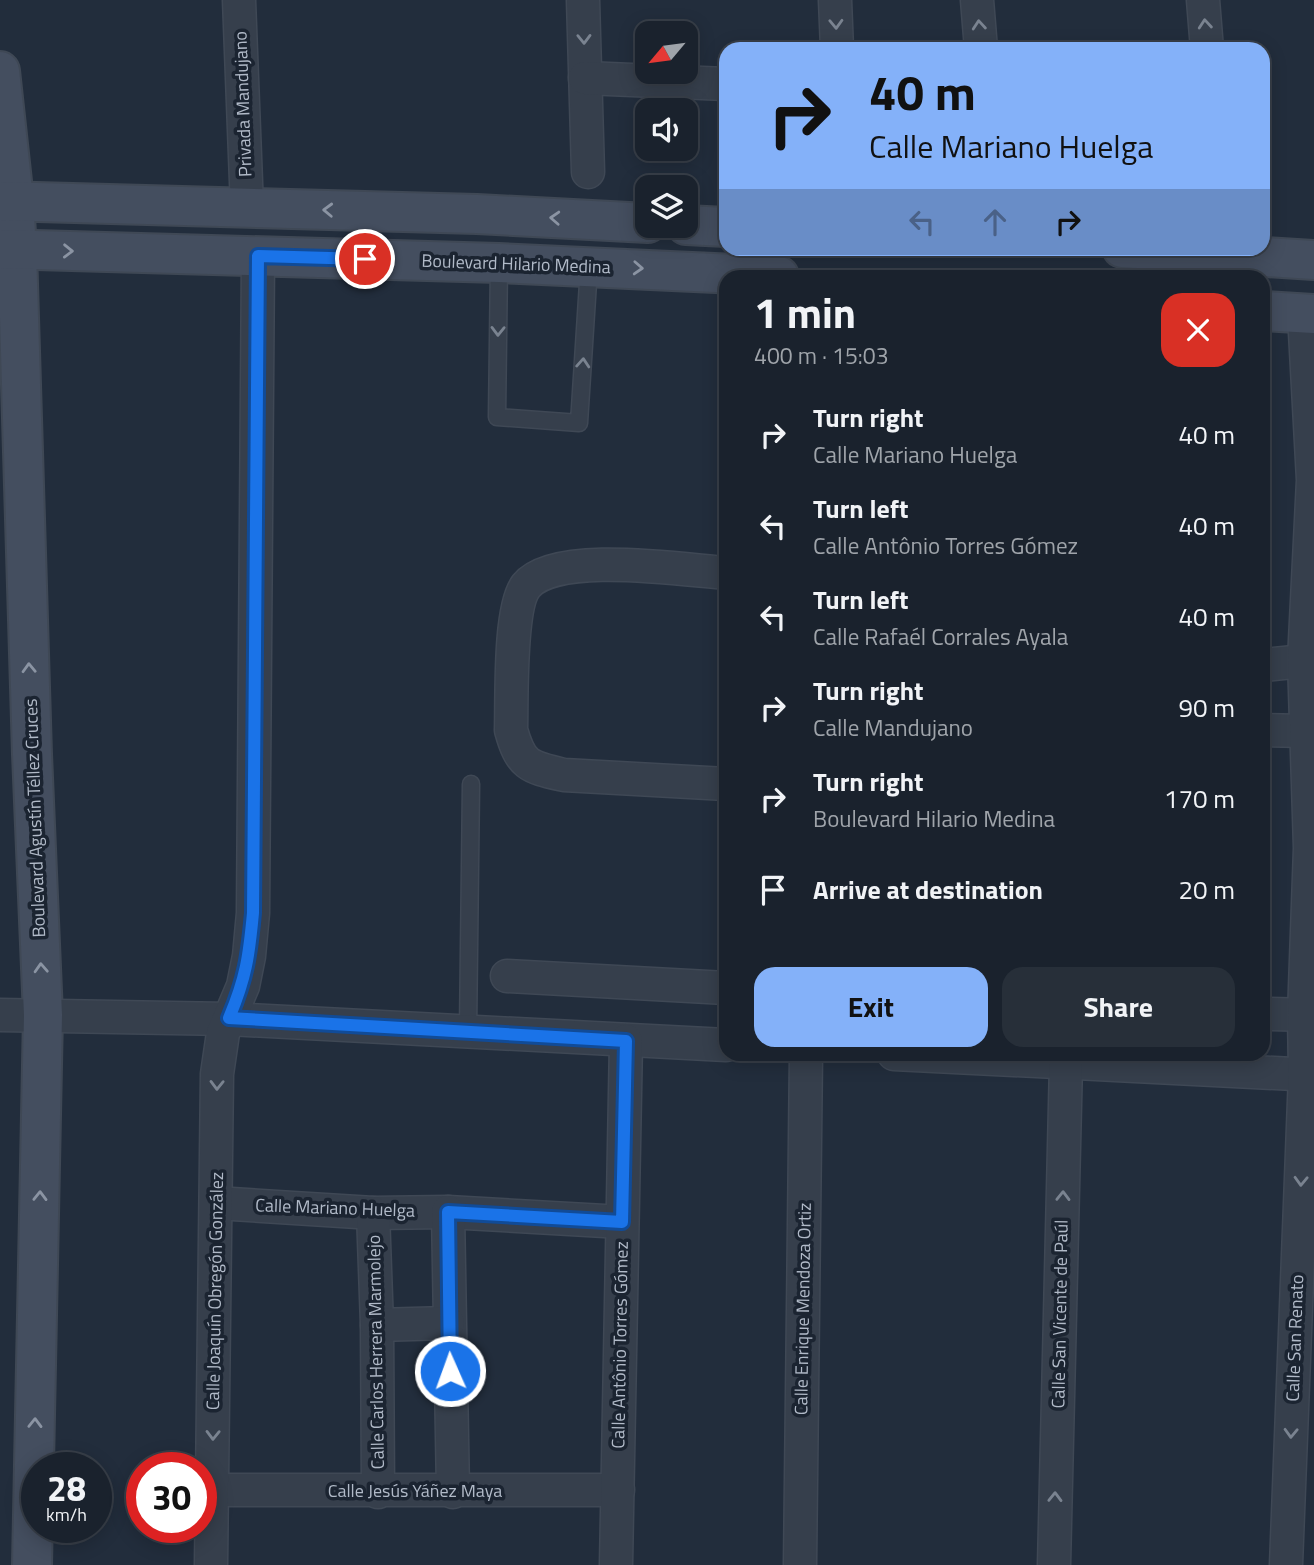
<!DOCTYPE html>
<meta charset="utf-8">
<style>
body{margin:0;font-family:"Titillium Web",sans-serif;background:#272f39;color:#f1f3f6;height:100vh;display:flex;flex-direction:column;font-size:26px;white-space:nowrap}
*{box-sizing:border-box;margin:0}
p{font-size:23px;color:#9fa4aa}
.icon{flex:none;width:38px;height:38px;fill:none;stroke:currentColor;stroke-width:2;stroke-linecap:round;stroke-linejoin:round}
.map{position:relative;flex:1;overflow:hidden}
.drawer{position:absolute;left:719px;top:270px;width:551px;height:791px;display:flex;flex-direction:column;background:#1a222d;border-radius:21px;box-shadow:0 4px 18px #0003,0 0 0 2px #383f49}
.drawer>*{flex:none}
.banner{position:absolute;left:719px;top:42px;width:551px;height:214px;border-radius:21px;box-shadow:0 4px 18px #0003,0 0 0 2px #383f49;background:#84b1f9;color:#111;overflow:hidden}
.needle{width:46px;rotate:241deg}
.fabs{position:absolute;left:635px;top:21px;display:grid;gap:14px}
.fabs a{display:grid;place-items:center;width:63px;height:63px;border-radius:14px;background:#1a222d;box-shadow:0 4px 18px #0003,0 0 0 2px #383f49;font-size:35px}
.speed{position:absolute;left:21px;top:1452px;display:flex;gap:14px;font-size:35px;font-weight:700;text-align:center}
.speed>*{display:grid;place-content:center;width:91px;height:91px;border-radius:50%;background:#1a222d;box-shadow:0 4px 18px #0003,0 0 0 2px #383f49;line-height:1}
.speed small{font-size:18px;font-weight:400}
.speed .limit{border:10px solid #d22;background:#fff;color:#111}
.pin{position:absolute;display:grid;place-items:center;width:60px;height:60px;color:#fff;margin:-30px;border:4px solid #fff;border-radius:50%;box-shadow:0 2px 7px #0007}
.me{position:absolute;width:77px;margin:-38px;rotate:358deg;stroke-linejoin:round;filter:drop-shadow(0 0 5px #0008)}
.turn{display:flex;align-items:center;gap:24px;height:147px;padding:0 35px;font-size:32px}
.turn .icon{width:91px;height:91px;stroke-width:2.5}
.turn b{display:block;font-size:49px;line-height:60px}
.lanes{display:flex;align-items:center;height:66px;padding:0 35px;background:#0003;justify-content:center;gap:35px;direction:ltr}
.lanes .off{opacity:.35}
.round{display:grid;place-items:center;flex:none;width:74px;height:74px;border-radius:21px;background:#272f39}
.head{display:flex;align-items:center;justify-content:space-between;height:119px;padding:0 35px}
h1{font-size:42px;font-weight:700;line-height:52px}
.button{display:flex;gap:14px;margin-top:auto;padding:14px 35px}
.button a{flex:1;height:80px;border-radius:21px;background:#84b1f9;color:#111;font-size:28px;font-weight:700;line-height:80px;text-align:center}
.button a+a{background:#272f39;color:#f1f3f6}
ul{padding:0;list-style:none}
li{display:flex;align-items:center;gap:21px;height:91px;padding:0 35px}
li div{flex:1}
li b{display:block;font-size:26px}
li em{font-style:normal}
.map>svg:first-child{display:block}
</style>
<div class="map">
<svg width="1314" height="1565" viewBox="0 0 1314 1565">
<rect width="100%" height="100%" fill="#222d3c"/>
<g fill="none" stroke-linecap="round" stroke-linejoin="round">
<g stroke="#3f4855" stroke-width="19">
<g id="lane">
<polyline points="499,263 497,417 579,423 589,267"/>
<polyline points="468,1032 471,784"/>
</g>
</g>
<g stroke="#3f4855" stroke-width="35">
<g id="street">
<polyline points="239,0 247,208"/>
<polyline points="583,0 588,172"/>
<polyline points="835,0 837,49"/>
<polyline points="977,0 981,49"/>
<polyline points="1203,0 1207,49"/>
<polyline points="585,78 726,84"/>
<path d="M726,573c-43,-3 -171,-23 -200,13 -17,22 -14,114 -15,144 10,36 18,37 53,45l162,9"/>
<polyline points="1264,665 1314,660"/>
<polyline points="1264,730 1307,731"/>
<polyline points="507,976 726,988"/>
<polyline points="1264,1014 1314,1015"/>
<polyline points="0,1015 229,1019 726,1045"/>
<polyline points="894,1054 1314,1075"/>
<polyline points="216,1203 373,1213 448,1212 622,1222"/>
<polyline points="448,1212 453,1492"/>
<polyline points="373,1213 377,1325 378,1492"/>
<polyline points="377,1325 448,1323"/>
<polyline points="212,1490 618,1490"/>
<polyline points="211,1565 217,1074 223,1033 243,986 249,956 253,913 258,256"/>
<polyline points="616,1565 626,1041"/>
<polyline points="800,1565 806,1054"/>
<polyline points="1054,1565 1066,1063"/>
<polyline points="1286,1565 1305,1074 1304,1015 1310,848 1304,660 1313,480 1304,314"/>
</g>
</g>
<g stroke="#3f4855" stroke-width="42">
<g id="secondary">
<polyline points="0,71 14,200 17,250 32,754 43,1015 32,1565"/>
<polyline points="0,201 477,214 648,223"/>
<polyline points="686,225 726,227"/>
<polyline points="1122,248 1314,260"/>
<polyline points="0,249 499,263 779,276"/>
<polyline points="1264,311 1314,314"/>
</g>
</g>
<use href="#lane" stroke="#363f4c" stroke-width="16"/>
<use href="#street" stroke="#363f4c" stroke-width="32"/>
<use href="#secondary" stroke="#444e5f" stroke-width="38"/>
</g>
<defs><path id="oneway-chevron" d="M-2-3.5L2.5 0L-2 3.5" fill="none" stroke-width="1.6" stroke-linecap="round" stroke-linejoin="round" transform="scale(1.75)"/></defs>
<g stroke="#7a8390">
<use href="#oneway-chevron" transform="translate(836 24) rotate(88)"/>
<use href="#oneway-chevron" transform="translate(1205 24) rotate(-95)"/>
<use href="#oneway-chevron" transform="translate(979 25) rotate(-95)"/>
<use href="#oneway-chevron" transform="translate(584 39) rotate(89)"/>
<use href="#oneway-chevron" transform="translate(498 331) rotate(91)"/>
<use href="#oneway-chevron" transform="translate(583 363) rotate(-86)"/>
<use href="#oneway-chevron" transform="translate(217 1085) rotate(91)"/>
<use href="#oneway-chevron" transform="translate(1301 1181) rotate(92)"/>
<use href="#oneway-chevron" transform="translate(1063 1196) rotate(-89)"/>
<use href="#oneway-chevron" transform="translate(1291 1433) rotate(92)"/>
<use href="#oneway-chevron" transform="translate(213 1435) rotate(91)"/>
<use href="#oneway-chevron" transform="translate(1055 1497) rotate(-89)"/>
</g>
<g stroke="#8b94a3">
<use href="#oneway-chevron" transform="translate(328 210) rotate(-178)"/>
<use href="#oneway-chevron" transform="translate(555 218) rotate(-177)"/>
<use href="#oneway-chevron" transform="translate(68 251) rotate(1)"/>
<use href="#oneway-chevron" transform="translate(638 268) rotate(3)"/>
<use href="#oneway-chevron" transform="translate(29 668) rotate(-92)"/>
<use href="#oneway-chevron" transform="translate(41 968) rotate(-93)"/>
<use href="#oneway-chevron" transform="translate(40 1196) rotate(-89)"/>
<use href="#oneway-chevron" transform="translate(35 1423) rotate(-89)"/>
</g>
<g fill="none" stroke-linecap="round" stroke-linejoin="round">
<g stroke="#114b97" stroke-width="18">
<path id="route" d="M365,259l-107,-3 -5,657c-4,43 -7,65 -24,105l397,23 -4,181 -174,-10 2,159"/>
</g>
<use href="#route" stroke="#1a73e8" stroke-width="12"/>
</g>
<g text-anchor="middle" stroke-width="7" stroke-linejoin="round" paint-order="stroke">
<g font-size="18" fill="#b1bac8" stroke="#1b2431">
<text transform="translate(243 104) rotate(-92)" y="6">Privada Mandujano</text>
<text transform="translate(516 264) rotate(2)" y="6">Boulevard Hilario Medina</text>
<text transform="translate(35 818) rotate(-92)" y="6">Boulevard Agustín Téllez Cruces</text>
<text transform="translate(335 1208) rotate(2)" y="6">Calle Mariano Huelga</text>
<text transform="translate(215 1291) rotate(-89)" y="6">Calle Joaquín Obregón González</text>
<text transform="translate(803 1309) rotate(-89)" y="6">Calle Enrique Mendoza Ortiz</text>
<text transform="translate(1060 1314) rotate(-89)" y="6">Calle San Vicente de Paúl</text>
<text transform="translate(1295 1338) rotate(-88)" y="6">Calle San Renato</text>
<text transform="translate(620 1345) rotate(-89)" y="6">Calle Antônio Torres Gómez</text>
<text transform="translate(376 1352) rotate(-91)" y="6">Calle Carlos Herrera Marmolejo</text>
<text x="415" y="1497">Calle Jesús Yáñez Maya</text>
</g>
</g>
</svg>
<div class="fabs">
<a><svg class="needle" viewBox="-14 -14 28 28"><path d="M0-13l5 13h-10z" fill="#e53935"/><path d="M0 13l5-13h-10z" fill="#9fa4aa"/></svg></a>
<a><svg class="icon" aria-label="sound" viewBox="0 0 24 24"><path d="M4 9h4l5-4v14l-5-4H4zM17 9q2 3 0 6"/></svg></a>
<a><svg class="icon" aria-label="layers" viewBox="0 0 24 24"><path d="M12 4l9 5-9 5-9-5zM3 14l9 5 9-5"/></svg></a>
</div>
<div class="speed"><div>28<small>km/h</small></div><div class="limit">30</div></div>
<div class="pin" style="left:365px;top:259px;background:#d93025"><svg class="icon" aria-label="arrive" viewBox="0 0 24 24"><path d="M6 21V4h12l-3 4 3 4H6"/></svg></div>
<svg class="me" style="left:450px;top:1371px" viewBox="-20 -20 40 40"><circle r="17" fill="#1a73e8" stroke="#fff" stroke-width="3"/><path d="M0-11L8 9 0 5-8 9z" fill="#fff"/></svg>
<div class="banner">
<div class="turn"><svg class="icon" aria-label="right" viewBox="0 0 24 24"><path d="M7 20v-9h11M14 6l5 5-5 5"/></svg><div><b>40 m</b>Calle Mariano Huelga</div></div>
<div class="lanes"><svg class="icon off" aria-label="left" viewBox="0 0 24 24"><path d="M17 20v-9H6M10 6l-5 5 5 5"/></svg><svg class="icon off" aria-label="ahead" viewBox="0 0 24 24"><path d="M12 20V5M6 11l6-6 6 6"/></svg><svg class="icon" aria-label="right" viewBox="0 0 24 24"><path d="M7 20v-9h11M14 6l5 5-5 5"/></svg></div>
</div>
<section class="drawer">
<div class="head"><div><h1>1 min</h1><p>400 m · 15:03</p></div><a class="round" style="background:#d93025;color:#fff"><svg class="icon" aria-label="close" viewBox="0 0 24 24"><path d="M6 6l12 12M18 6L6 18"/></svg></a></div>
<ul>
<li><svg class="icon" aria-label="right" viewBox="0 0 24 24"><path d="M7 20v-9h11M14 6l5 5-5 5"/></svg><div><b>Turn right</b><p>Calle Mariano Huelga</p></div><em>40 m</em></li>
<li><svg class="icon" aria-label="left" viewBox="0 0 24 24"><path d="M17 20v-9H6M10 6l-5 5 5 5"/></svg><div><b>Turn left</b><p>Calle Antônio Torres Gómez</p></div><em>40 m</em></li>
<li><svg class="icon" aria-label="left" viewBox="0 0 24 24"><path d="M17 20v-9H6M10 6l-5 5 5 5"/></svg><div><b>Turn left</b><p>Calle Rafaél Corrales Ayala</p></div><em>40 m</em></li>
<li><svg class="icon" aria-label="right" viewBox="0 0 24 24"><path d="M7 20v-9h11M14 6l5 5-5 5"/></svg><div><b>Turn right</b><p>Calle Mandujano</p></div><em>90 m</em></li>
<li><svg class="icon" aria-label="right" viewBox="0 0 24 24"><path d="M7 20v-9h11M14 6l5 5-5 5"/></svg><div><b>Turn right</b><p>Boulevard Hilario Medina</p></div><em>170 m</em></li>
<li><svg class="icon" aria-label="arrive" viewBox="0 0 24 24"><path d="M6 21V4h12l-3 4 3 4H6"/></svg><div><b>Arrive at destination</b></div><em>20 m</em></li>
</ul>
<div class="button"><a>Exit</a><a>Share</a></div>
</section>
</div>
